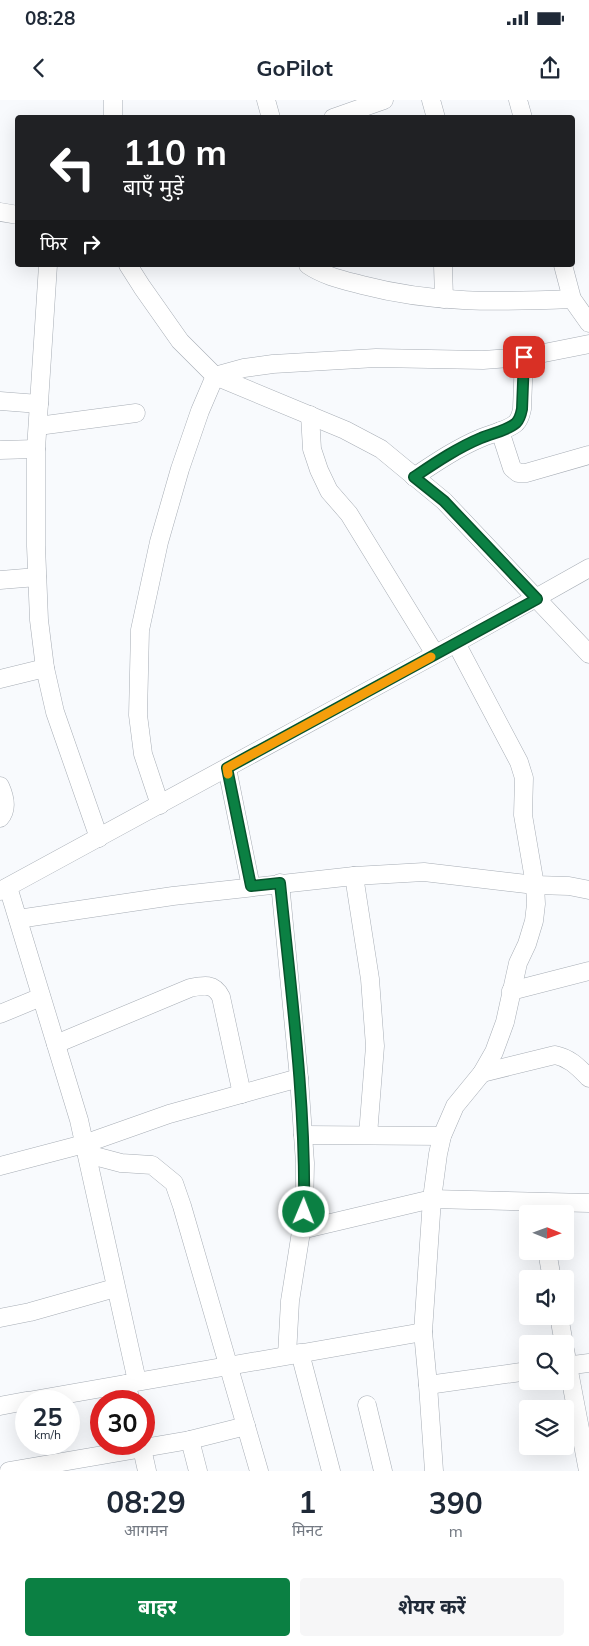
<!DOCTYPE html>
<html lang="hi">
<meta charset="utf-8">
<style>
body{margin:0;font-family:Mulish,"Noto Sans Devanagari",sans-serif;background:#f6f6f7;color:#1f2937;height:100vh;display:flex;flex-direction:column;font-size:19px;white-space:nowrap}
*{box-sizing:border-box;margin:0}
p{font-size:16px;color:#747a83}
.icon{flex:none;width:28px;height:28px;fill:none;stroke:currentColor;stroke-width:2;stroke-linecap:round;stroke-linejoin:round}
.map{position:relative;height:1371px;overflow:hidden}
.panel{display:flex;flex-direction:column;background:#fff;flex:1}
.panel>*{flex:none}
.banner{position:absolute;left:15px;top:15px;width:560px;height:152px;border-radius:5px;box-shadow:0 5px 20px #0002;background:#202124;color:#fff;overflow:hidden}
.needle{width:32px;rotate:91deg}
.controls{position:absolute;left:519px;top:1105px;display:grid;gap:10px}
.controls a{display:grid;place-items:center;width:55px;height:55px;border-radius:5px;background:#fff;box-shadow:0 5px 20px #0002;font-size:25px}
.speed{position:absolute;left:15px;top:1290px;display:flex;gap:10px;font-size:25px;font-weight:700;text-align:center}
.speed>*{display:grid;place-content:center;width:65px;height:65px;border-radius:50%;background:#fff;box-shadow:0 5px 20px #0002;line-height:1}
.speed small{font-size:12px;font-weight:400}
.speed .limit{border:8px solid #d22;background:#fff;color:#111}
.pin{position:absolute;display:grid;place-items:center;width:42px;height:42px;color:#fff;margin:-21px;border-radius:10px;box-shadow:0 2px 8px #0006}
.me{position:absolute;width:55px;margin:-28px;rotate:1deg;stroke-linejoin:round;filter:drop-shadow(0 0 4px #0008)}
.turn{display:flex;align-items:center;gap:18px;height:105px;padding:0 25px;font-size:22px}
.turn .icon{width:65px;height:65px;stroke-width:2.5}
.turn b{display:block;font-size:35px;line-height:42px}
.then{display:flex;align-items:center;height:48px;padding:0 25px;background:#0003;gap:10px;font-size:19px}
.eta{display:flex;justify-content:space-evenly;align-items:center;height:85px;text-align:center}
.eta b{font-size:30px;font-weight:700;line-height:35px}
.button{display:flex;gap:10px;margin-top:auto;padding:10px 25px}
.button a{flex:1;height:58px;border-radius:5px;background:#0b8043;color:#fff;font-size:20px;font-weight:700;line-height:58px;text-align:center}
.button a+a{background:#f6f6f7;color:#1f2937}
.status{display:flex;justify-content:space-between;align-items:center;height:35px;padding:0 25px;background:#fff;direction:ltr}
.status svg{height:14px;fill:currentColor}
header{display:flex;justify-content:space-between;align-items:center;height:65px;padding:0 25px;background:#fff;font-size:22px;font-weight:700}
.map>svg:first-child{display:block}
</style>
<div class="status"><b>08:28</b><svg viewBox="0 0 49 12"><path d="M0 12V9h3v3zM5 12V6h3v6zM10 12V3h3v9zM15 12V0h3v12zM26 1h20v11H26zM47 4h2v5h-2z"/></svg></div>
<header><svg class="icon" aria-label="back" viewBox="0 0 24 24"><path d="M15 5l-7 7 7 7"/></svg>GoPilot<svg class="icon" aria-label="share" viewBox="0 0 24 24"><path d="M12 15V3M7 8l5-5 5 5M5 13v7h14v-7"/></svg></header>
<div class="map">
<svg width="589" height="1371" viewBox="0 0 589 1371">
<rect width="100%" height="100%" fill="#f8fafd"/>
<g fill="none" stroke-linecap="round" stroke-linejoin="round">
<g stroke="#a7adb5" stroke-width="19">
<g id="minor">
<polyline points="113,0 113,18"/>
<polyline points="266,0 271,18"/>
<polyline points="431,0 436,18"/>
<polyline points="518,0 523,18"/>
<polyline points="333,18 384,0"/>
<polyline points="0,112 18,115"/>
<polyline points="48,165 36,349 36,446 39,520 45,568 55,612 99,738"/>
<polyline points="128,165 142,187 180,241 215,276 345,330 381,349 444,401 589,554"/>
<path d="M308,165c16,11 35,15 54,20 73,19 135,17 210,14"/>
<polyline points="443,165 444,199"/>
<polyline points="563,165 572,199 589,223"/>
<polyline points="0,301 39,304"/>
<polyline points="310,315 312,349 319,370 329,391 349,414 435,554"/>
<polyline points="38,326 136,313"/>
<polyline points="500,331 512,368 518,373 526,373 589,355"/>
<polyline points="0,350 36,349"/>
<path d="M414,377c21,-14 43,-29 67,-39 11,-5 26,-7 35,-15 4,-4 5,-9 6,-14l2,-52"/>
<polyline points="0,480 37,477"/>
<polyline points="456,543 519,662 524,678 523,715 535,785 536,804 534,821 527,844 518,863 505,922 494,952 482,973 455,1006 442,1036 438,1054 432,1099 423,1232 428,1285 528,1271"/>
<polyline points="0,579 45,568"/>
<polyline points="227,668 251,787"/>
<path d="M0,686c5,11 8,23 0,32"/>
<polyline points="160,705 143,654 138,615 140,530 159,442 180,369 200,311 215,276 244,268 273,264 376,258 483,260 524,257 589,244"/>
<polyline points="354,776 370,879 375,946 368,1035"/>
<polyline points="280,783 299,978 305,1063 304,1113 290,1201 287,1255"/>
<path d="M8,787l71,233c19,87 38,174 58,261"/>
<polyline points="0,791 456,543 589,468"/>
<polyline points="18,819 173,796 354,776 424,772 535,785 569,786 589,790"/>
<polyline points="511,891 589,871"/>
<polyline points="0,914 41,897"/>
<path d="M56,944l134,-56c14,-3 24,-5 31,9l21,97"/>
<path d="M482,973l73,-18c15,3 23,12 34,23"/>
<polyline points="303,1035 442,1036"/>
<polyline points="87,1054 121,1063 152,1065 174,1083 182,1106 259,1371"/>
<polyline points="0,1066 84,1044 169,1014 299,978"/>
<polyline points="301,1130 432,1099 589,1103"/>
<polyline points="547,1151 552,1179"/>
<polyline points="559,1216 564,1244"/>
<polyline points="0,1218 30,1212 115,1188"/>
<polyline points="565,1250 588,1371"/>
<polyline points="300,1253 331,1371"/>
<polyline points="565,1266 589,1263"/>
<polyline points="126,1284 131,1301"/>
<polyline points="428,1285 434,1371"/>
<polyline points="28,1301 423,1232"/>
<polyline points="367,1305 383,1371"/>
<polyline points="0,1306 26,1301"/>
<polyline points="190,1340 198,1371"/>
<polyline points="141,1344 147,1371"/>
<polyline points="9,1371 190,1340 246,1326"/>
</g>
</g>
<use href="#minor" stroke="#fff" stroke-width="18"/>
</g>
<g fill="none" stroke-linecap="round" stroke-linejoin="round">
<g stroke="#07532c" stroke-width="12">
<path id="route" d="M304,1112c2,-110 -13,-220 -24,-329l-29,3 -24,-118 310,-169 -93,-98 -30,-24c21,-14 43,-29 67,-39 11,-5 26,-7 35,-15 4,-4 5,-9 6,-14l2,-52"/>
</g>
<use href="#route" stroke="#0b8043" stroke-width="9"/>
<polyline stroke="#f59e0b" stroke-width="9" points="228,674 227,668 431,557"/>
</g>
</svg>
<div class="controls">
<a><svg class="needle" viewBox="-14 -14 28 28"><path d="M0-13l5 13h-10z" fill="#e53935"/><path d="M0 13l5-13h-10z" fill="#747a83"/></svg></a>
<a><svg class="icon" aria-label="sound" viewBox="0 0 24 24"><path d="M4 9h4l5-4v14l-5-4H4zM17 9q2 3 0 6"/></svg></a>
<a><svg class="icon" aria-label="search" viewBox="0 0 24 24"><circle cx="10" cy="10" r="6"/><path d="M15 15l6 6"/></svg></a>
<a><svg class="icon" aria-label="layers" viewBox="0 0 24 24"><path d="M12 4l9 5-9 5-9-5zM3 14l9 5 9-5"/></svg></a>
</div>
<div class="speed"><div>25<small>km/h</small></div><div class="limit">30</div></div>
<div class="pin" style="left:524px;top:257px;background:#d93025"><svg class="icon" aria-label="arrive" viewBox="0 0 24 24"><path d="M6 21V4h12l-3 4 3 4H6"/></svg></div>
<svg class="me" style="left:304px;top:1112px" viewBox="-20 -20 40 40"><circle r="17" fill="#0b8043" stroke="#fff" stroke-width="3"/><path d="M0-11L8 9 0 5-8 9z" fill="#fff"/></svg>
<div class="banner">
<div class="turn"><svg class="icon" aria-label="left" viewBox="0 0 24 24"><path d="M17 20v-9H6M10 6l-5 5 5 5"/></svg><div><b>110 m</b>बाएँ मुड़ें</div></div>
<div class="then">फिर<svg class="icon" aria-label="right" viewBox="0 0 24 24"><path d="M7 20v-9h11M14 6l5 5-5 5"/></svg></div>
</div>
</div>
<section class="panel">
<div class="eta">
<div><b>08:29</b><p>आगमन</p></div>
<div><b>1</b><p>मिनट</p></div>
<div><b>390</b><p>m</p></div>
</div>
<div class="button"><a>बाहर</a><a>शेयर करें</a></div>
</section>
